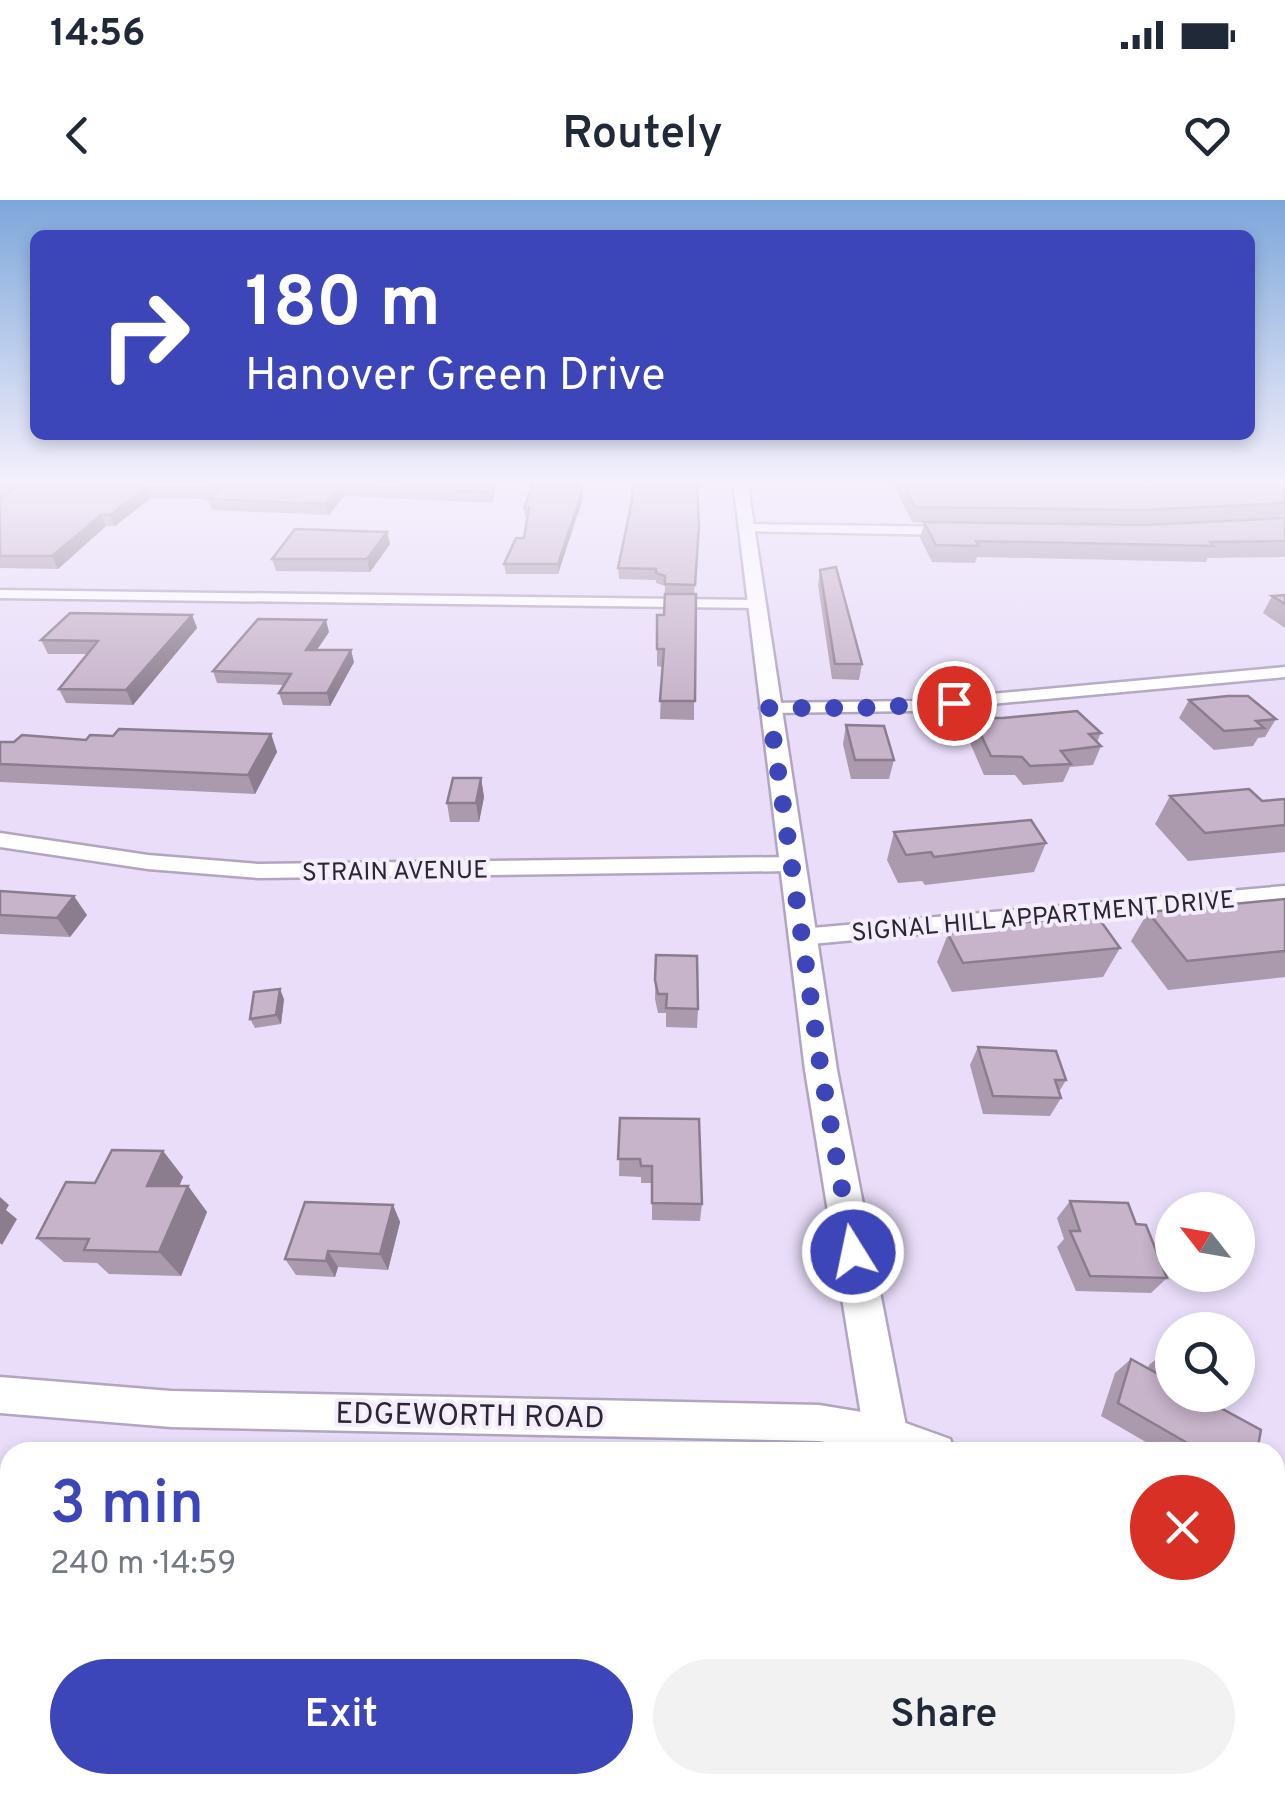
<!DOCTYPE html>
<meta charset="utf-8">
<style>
body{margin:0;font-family:Overpass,sans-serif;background:#f2f2f3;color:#1f2937;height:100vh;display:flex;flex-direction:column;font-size:38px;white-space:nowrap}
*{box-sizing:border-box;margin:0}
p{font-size:32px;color:#747a83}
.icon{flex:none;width:55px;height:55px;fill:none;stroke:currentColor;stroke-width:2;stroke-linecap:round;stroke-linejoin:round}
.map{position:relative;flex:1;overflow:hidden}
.details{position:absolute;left:0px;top:1242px;width:1285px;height:352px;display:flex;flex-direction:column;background:#fff;border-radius:30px 30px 0 0;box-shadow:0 5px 15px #0003}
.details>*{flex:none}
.banner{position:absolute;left:30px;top:30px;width:1225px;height:210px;border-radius:15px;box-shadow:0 5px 15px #0003;background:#3d46b9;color:#fff;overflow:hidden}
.needle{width:65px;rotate:301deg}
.controls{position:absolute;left:1155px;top:992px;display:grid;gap:20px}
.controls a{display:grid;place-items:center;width:100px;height:100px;border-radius:50%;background:#fff;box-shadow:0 5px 15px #0003;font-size:50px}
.pin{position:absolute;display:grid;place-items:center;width:85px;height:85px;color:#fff;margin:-42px;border:5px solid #fff;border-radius:50%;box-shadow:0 2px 10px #0007}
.me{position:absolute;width:110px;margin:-55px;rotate:350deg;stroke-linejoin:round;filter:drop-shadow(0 0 8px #0008)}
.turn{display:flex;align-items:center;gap:35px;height:210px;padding:0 50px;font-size:45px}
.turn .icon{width:130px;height:130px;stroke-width:2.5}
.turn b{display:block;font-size:70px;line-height:85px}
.round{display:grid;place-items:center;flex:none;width:105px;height:105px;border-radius:52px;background:#f2f2f3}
.overview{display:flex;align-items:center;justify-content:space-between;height:170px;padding:0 50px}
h1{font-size:60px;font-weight:600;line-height:75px;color:#3d46b9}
.button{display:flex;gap:20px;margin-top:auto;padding:20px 50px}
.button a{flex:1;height:115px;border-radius:60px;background:#3d46b9;color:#fff;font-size:40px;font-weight:600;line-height:115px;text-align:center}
.button a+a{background:#f2f2f3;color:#1f2937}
.status{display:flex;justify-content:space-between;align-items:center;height:70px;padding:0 50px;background:#fff;direction:ltr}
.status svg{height:28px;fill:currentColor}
header{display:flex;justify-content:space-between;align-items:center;height:130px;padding:0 50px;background:#fff;font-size:45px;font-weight:600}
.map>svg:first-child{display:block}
</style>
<div class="status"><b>14:56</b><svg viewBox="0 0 49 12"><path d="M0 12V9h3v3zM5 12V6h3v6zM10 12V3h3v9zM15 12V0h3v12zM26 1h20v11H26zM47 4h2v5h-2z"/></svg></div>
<header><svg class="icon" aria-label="back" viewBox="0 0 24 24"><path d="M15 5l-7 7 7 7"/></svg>Routely<svg class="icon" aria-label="heart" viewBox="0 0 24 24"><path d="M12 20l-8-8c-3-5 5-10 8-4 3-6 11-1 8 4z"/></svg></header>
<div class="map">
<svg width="1285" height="1593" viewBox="0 0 1285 1593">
<rect width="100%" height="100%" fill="#e9ddf9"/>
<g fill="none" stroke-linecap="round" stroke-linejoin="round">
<g stroke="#b1a5c0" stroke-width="5">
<g id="minor">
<polygon points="746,324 956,327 962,331 956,335 741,331 740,328"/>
<polygon points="0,390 755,400 762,404 755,408 0,398"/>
<polygon points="1285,467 1285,477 915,511 769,513 760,508 769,503 915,501"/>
<polygon points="0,633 148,655 258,664 791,657 802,664 791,671 258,678 148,669 0,647"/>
<polygon points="1285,686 1285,700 801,745 789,737 801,729"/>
<polygon points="0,1177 171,1191 819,1205 886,1216 950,1239 955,1252 887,1252 819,1241 171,1227 0,1213"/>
<polygon points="1275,1428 1285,1432 1285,1476 1275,1472"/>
</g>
</g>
<g stroke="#b1a5c0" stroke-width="5">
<g id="tertiary">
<polygon points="733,280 747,280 837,870 911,1252 867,1252 805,870"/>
<polygon points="882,1585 936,1585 937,1593 883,1593"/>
</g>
</g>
<use href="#minor" fill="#fff" fill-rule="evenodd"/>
<use href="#tertiary" fill="#fff" fill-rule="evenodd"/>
</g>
<g fill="#ab9aae">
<polygon points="0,280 498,280 492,303 344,296 329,315 212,310 208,299 151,298 115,326 106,326 58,369 0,368 0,298 4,296 0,296"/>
<polygon points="534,280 582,280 579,289 583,289 583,298 558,374 506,374 504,364 524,338 527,318 525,318 524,308"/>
<polygon points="891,280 1143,288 1240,281 1238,280 1285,280 1285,357 1208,358 1206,362 977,357 975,363 932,362 920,338 924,323 912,322"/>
<polygon points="699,326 694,394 694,520 660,519 662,467 657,466 657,415 664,415 665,386 656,383 656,380 619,379 618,368"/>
<polygon points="387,332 390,344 370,372 276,371 272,359"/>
<polygon points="820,370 862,464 859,480 832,479 818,385"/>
<polygon points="1285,395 1285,428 1263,413 1272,396"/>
<polygon points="192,415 197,428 133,505 66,503 59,489 87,454 48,454 41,440"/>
<polygon points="329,432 317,450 354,462 330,506 283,505 279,493 284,485 217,483 213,471"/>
<polygon points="1189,500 1276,519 1265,537 1258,538 1253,546 1214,550 1179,518"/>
<polygon points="973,518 1101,533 1097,542 1101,546 1093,565 1070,567 1063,582 1023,585 1015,575 984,575 967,536"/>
<polygon points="846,525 894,560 889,579 851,579 843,544"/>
<polygon points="271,534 277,552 255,594 0,582 0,542"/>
<polygon points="481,578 484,597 479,622 450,622 447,603"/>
<polygon points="1170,596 1262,601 1285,599 1285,652 1188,661 1155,624"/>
<polygon points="894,632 1046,643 1034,672 925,685 922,681 898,683 887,660"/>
<polygon points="0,691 87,715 70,737 0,734"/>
<polygon points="1285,699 1285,777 1168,790 1131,741 1148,712"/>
<polygon points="974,727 1120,748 1103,777 952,792 937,762 948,734 973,731"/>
<polygon points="656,755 698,809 697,828 666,827 666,813 658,813 655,799"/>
<polygon points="284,799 281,824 255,828 250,819"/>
<polygon points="978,847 1066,880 1059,892 1061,898 1050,916 983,914 970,865"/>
<polygon points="620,918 702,1004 700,1021 652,1020 652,983 641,983 641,977 619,976"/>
<polygon points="163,951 183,977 179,986 188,986 207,1012 181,1076 109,1074 97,1063 64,1062 37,1038 95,983"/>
<polygon points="1070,1001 1136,1024 1167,1078 1151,1093 1076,1091 1057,1047 1064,1039 1057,1018"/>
<polygon points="393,1005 400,1022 388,1070 338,1067 335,1077 296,1075 285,1059"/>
<polygon points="1166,1151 1219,1207 1257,1252 1163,1252 1101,1216 1115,1173 1131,1159 1148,1168 1149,1165"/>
<polygon points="1285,1538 1285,1593 1270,1593 1271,1585 1275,1585 1275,1539"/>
<polygon points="1027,1585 1216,1585 1229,1593 1025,1593"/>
</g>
<g fill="#8b7d8d">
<polygon points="494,280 498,280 492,303 491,292"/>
<polygon points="341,285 344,296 329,315 326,304"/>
<polygon points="146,287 151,298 115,326 110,315"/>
<polygon points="583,289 583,298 558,374 558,364"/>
<polygon points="101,315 106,326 58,369 52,356"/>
<polygon points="387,332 390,344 370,372 367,359"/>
<polygon points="192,415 197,428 133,505 126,490"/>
<polygon points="326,420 329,432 309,461 306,450"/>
<polygon points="351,450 354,462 330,506 327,493"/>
<polygon points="271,534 277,552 255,594 248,575"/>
<polygon points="481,578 484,597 479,622 476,603"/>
<polygon points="74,696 87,715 70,737 57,718"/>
<polygon points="280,789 284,799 281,824 276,815"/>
<polygon points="163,951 183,977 169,1011 147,986"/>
<polygon points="188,986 207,1012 181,1076 159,1052"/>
<polygon points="0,997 9,1005 6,1010 17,1019 2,1045 0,1043"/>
<polygon points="393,1005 400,1022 388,1070 380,1054"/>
<polygon points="328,1051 338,1067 335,1077 326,1061"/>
<polygon points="0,1554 10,1554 10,1561 0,1585"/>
<polygon points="383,1585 394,1585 393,1593 382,1593"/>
</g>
<g fill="#c7b3ca" stroke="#8b7d8d" stroke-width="2.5">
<polygon points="0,280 494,280 491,292 341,285 326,304 208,299 220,288 146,287 110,315 101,315 52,356 0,356 0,298 19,285 0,285"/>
<polygon points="534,280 579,280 576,289 583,289 558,364 504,364 516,338 524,338 529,308 524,308"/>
<polygon points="633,280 697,280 699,326 695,385 665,384 665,376 656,373 656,369 618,368 632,301"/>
<polygon points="901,280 1136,280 1143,288 1178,281 1277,282 1274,280 1285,280 1285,303 1143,310 915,307"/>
<polygon points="1285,318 1285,341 1210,342 1214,346 976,341 979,346 936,345 924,322 1144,325"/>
<polygon points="295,329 387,332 367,359 272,359"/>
<polygon points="836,367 862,464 835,464 820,370"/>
<polygon points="665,394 696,394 695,501 660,501 664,449 657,449 657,415 664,415"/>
<polygon points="1285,395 1285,404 1272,396"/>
<polygon points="70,413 192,415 126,490 59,489 98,441 41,440"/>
<polygon points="258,419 326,420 306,450 351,450 327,493 279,493 291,474 213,471"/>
<polygon points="1228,496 1248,496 1276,519 1256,521 1264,528 1224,531 1189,500"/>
<polygon points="1077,511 1101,533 1089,534 1101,546 1061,551 1071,564 1030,566 1022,557 991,556 973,518 1003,518"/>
<polygon points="846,525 884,526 894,560 855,560"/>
<polygon points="119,529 271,534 248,575 0,564 0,542 14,542 22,535 86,540 90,535 113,536"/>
<polygon points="453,578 481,578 476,603 447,603"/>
<polygon points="1249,589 1262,601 1285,599 1285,625 1205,633 1170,596"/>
<polygon points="1031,620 1046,643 934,657 931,652 906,655 894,632"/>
<polygon points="0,691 74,696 57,718 0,715"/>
<polygon points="1285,699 1285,751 1187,761 1148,712"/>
<polygon points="1070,718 1072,722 1100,720 1120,748 963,763 948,734 977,731 974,727"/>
<polygon points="656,755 697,756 698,809 666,808 667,794 658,794 655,780"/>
<polygon points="280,789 276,815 250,819 254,792"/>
<polygon points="978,847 1056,851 1066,880 1055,880 1061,898 993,896"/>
<polygon points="620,918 699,919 702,1004 652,1003 652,966 641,966 640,959 618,959"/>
<polygon points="112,950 163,951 147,986 188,986 159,1052 84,1050 89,1039 37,1038 66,982 95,983"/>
<polygon points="1070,1001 1128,1003 1136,1024 1146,1025 1167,1078 1090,1076 1070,1031 1080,1031"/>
<polygon points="305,1002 393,1005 380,1054 328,1051 326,1061 285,1059"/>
<polygon points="1166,1151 1172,1154 1172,1195 1222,1195 1219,1207 1261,1230 1257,1252 1203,1252 1118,1203 1131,1159 1160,1175"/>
<polygon points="10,1473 10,1488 5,1488"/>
<polygon points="290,1585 383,1585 382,1593 288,1593"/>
<polygon points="517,1585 630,1585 629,1593 516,1593"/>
<polygon points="1054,1585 1216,1585 1229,1593 1052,1593"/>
</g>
<linearGradient id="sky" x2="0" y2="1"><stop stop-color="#7da7da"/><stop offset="0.56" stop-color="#f5f0fc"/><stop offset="1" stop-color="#f5f0fc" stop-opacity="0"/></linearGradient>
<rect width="1285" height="503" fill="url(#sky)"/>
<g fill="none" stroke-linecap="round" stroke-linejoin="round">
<polyline stroke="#3d46b9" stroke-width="18" stroke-dasharray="0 32.4" points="853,1052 821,870 769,508 862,508 954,503"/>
</g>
<g text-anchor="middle" stroke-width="8" stroke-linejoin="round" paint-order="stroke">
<g font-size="25" fill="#2b2631" stroke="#f4edfd">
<text transform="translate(395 670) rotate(-1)" y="9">STRAIN AVENUE</text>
<text transform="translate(1043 715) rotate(-5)" y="9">SIGNAL HILL APPARTMENT DRIVE</text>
</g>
<g font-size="30" fill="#2b2631" stroke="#f4edfd">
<text transform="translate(470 1215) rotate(1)" y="10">EDGEWORTH ROAD</text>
</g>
</g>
</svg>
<div class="controls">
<a><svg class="needle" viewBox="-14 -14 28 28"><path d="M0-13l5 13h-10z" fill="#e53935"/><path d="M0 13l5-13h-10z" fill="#747a83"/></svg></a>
<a><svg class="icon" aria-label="search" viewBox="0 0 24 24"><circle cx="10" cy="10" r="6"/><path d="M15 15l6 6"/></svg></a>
</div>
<div class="pin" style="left:954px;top:503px;background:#d93025"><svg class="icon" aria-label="arrive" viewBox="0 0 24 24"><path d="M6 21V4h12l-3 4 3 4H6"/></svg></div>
<svg class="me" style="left:853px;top:1052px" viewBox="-20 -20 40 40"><circle r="17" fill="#3d46b9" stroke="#fff" stroke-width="3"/><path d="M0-11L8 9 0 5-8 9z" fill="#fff"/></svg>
<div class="banner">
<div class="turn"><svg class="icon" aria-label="right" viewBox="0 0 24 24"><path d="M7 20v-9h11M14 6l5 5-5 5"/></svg><div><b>180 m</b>Hanover Green Drive</div></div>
</div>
<section class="details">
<div class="overview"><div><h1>3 min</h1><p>240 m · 14:59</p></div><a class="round" style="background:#d93025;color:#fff"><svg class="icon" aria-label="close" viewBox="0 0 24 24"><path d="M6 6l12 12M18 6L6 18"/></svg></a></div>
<div class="button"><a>Exit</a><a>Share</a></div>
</section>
</div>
